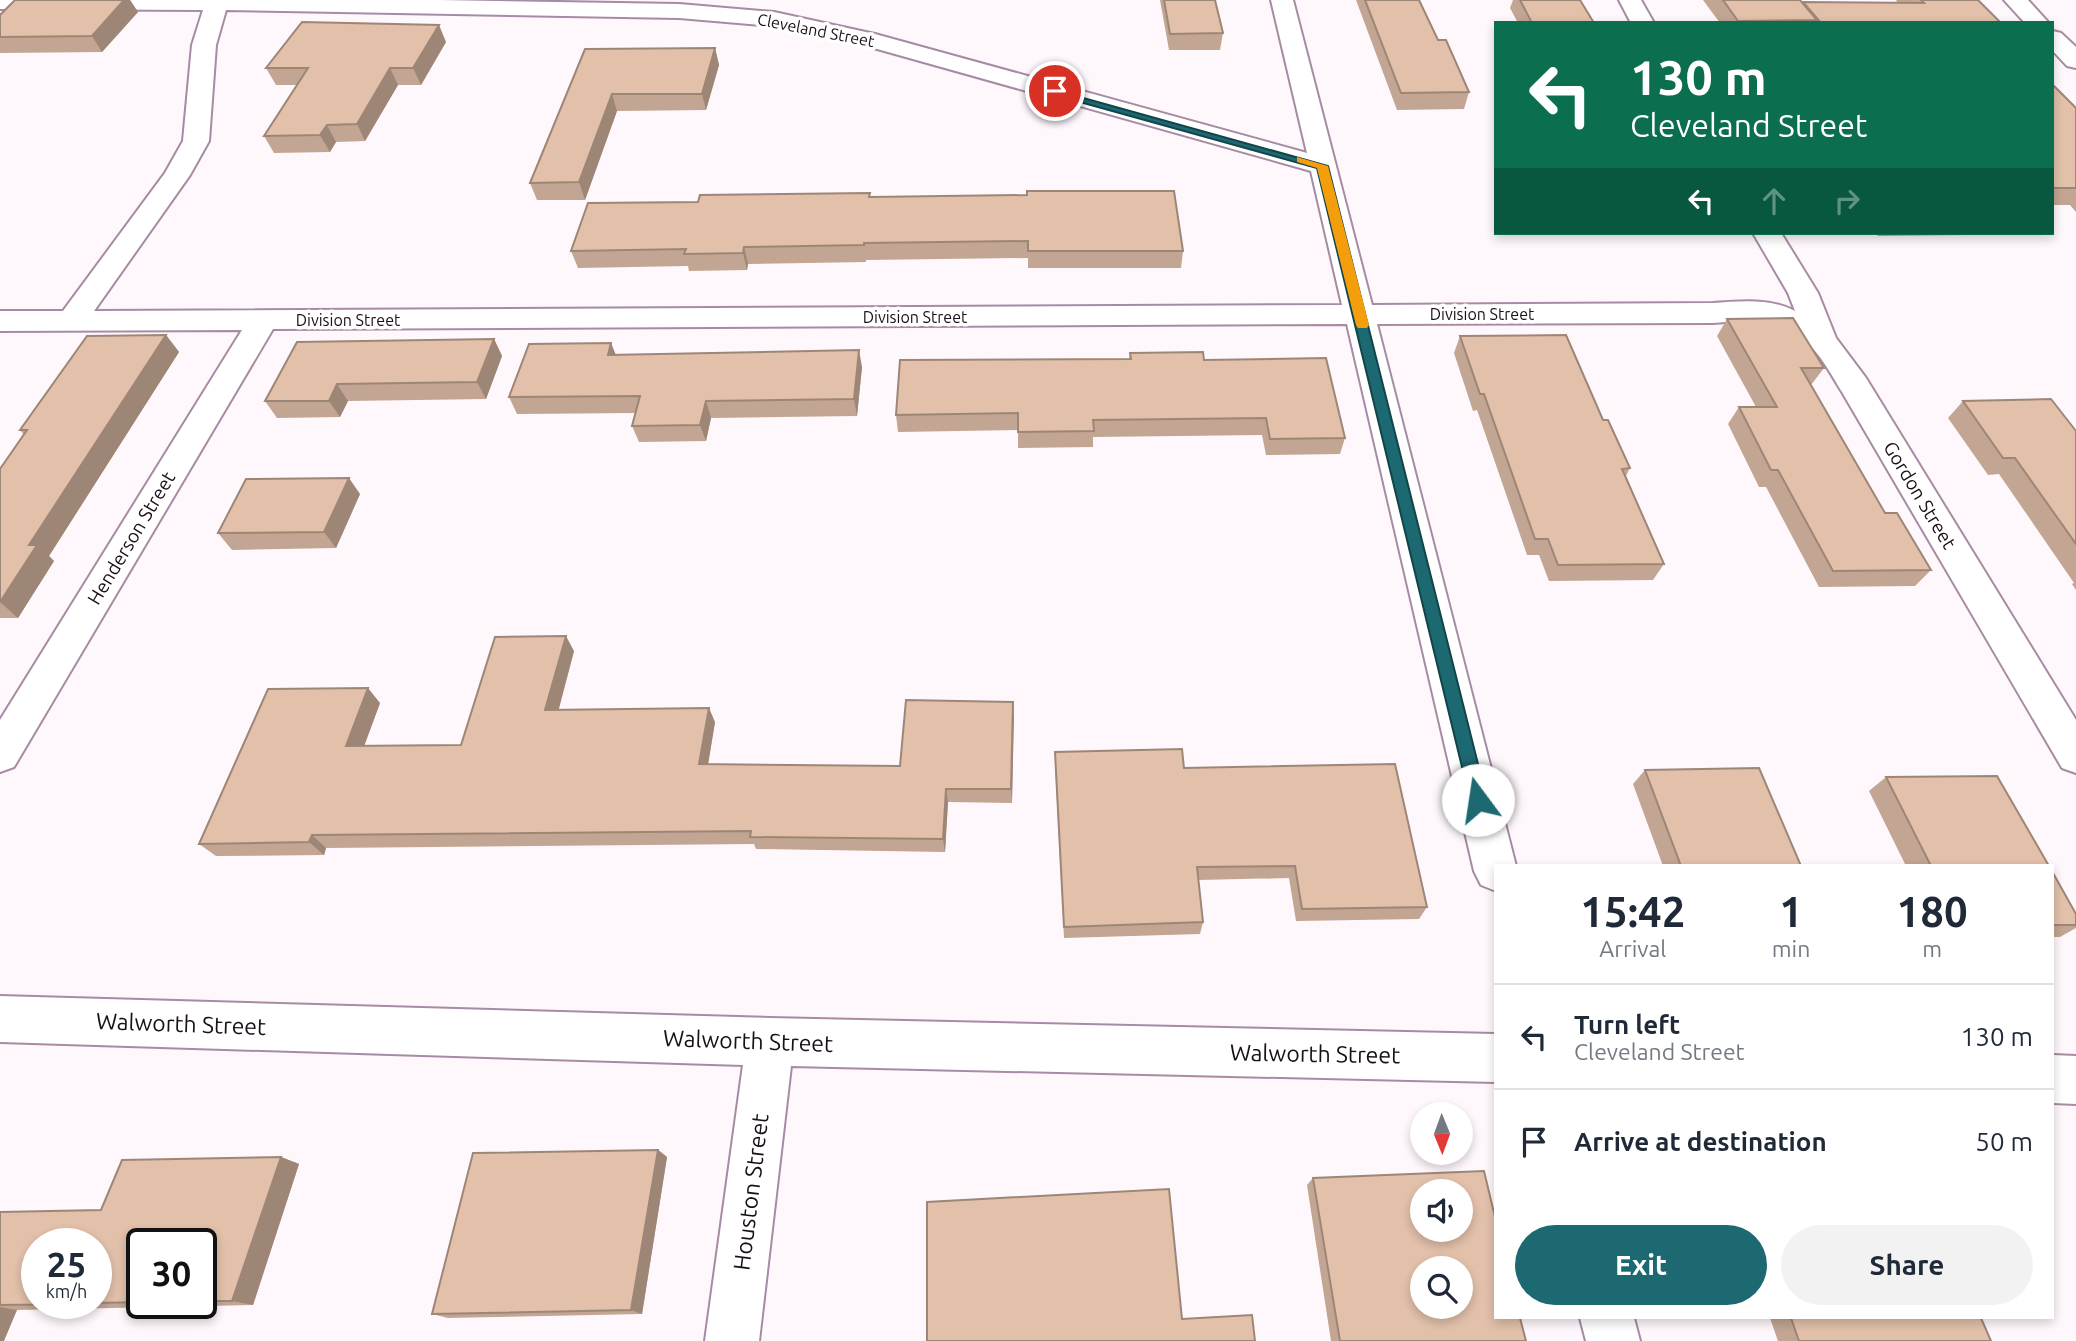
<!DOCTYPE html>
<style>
body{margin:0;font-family:Ubuntu,sans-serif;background:#f2f2f3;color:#1f2937;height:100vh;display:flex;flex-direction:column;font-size:26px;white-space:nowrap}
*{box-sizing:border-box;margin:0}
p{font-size:23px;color:#747a83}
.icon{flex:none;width:38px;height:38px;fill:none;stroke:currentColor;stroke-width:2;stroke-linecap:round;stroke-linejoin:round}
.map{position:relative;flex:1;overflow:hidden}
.sheet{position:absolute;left:1494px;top:864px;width:560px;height:455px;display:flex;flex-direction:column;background:#fff;border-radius:0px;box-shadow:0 4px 10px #0003}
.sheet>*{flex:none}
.banner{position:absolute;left:1494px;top:21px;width:560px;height:214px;border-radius:0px;box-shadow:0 4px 10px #0003;background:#0b6e4f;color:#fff;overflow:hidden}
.needle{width:46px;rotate:179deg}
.controls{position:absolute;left:1410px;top:1102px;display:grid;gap:14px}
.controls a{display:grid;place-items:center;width:63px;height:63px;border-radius:50%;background:#fff;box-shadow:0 4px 10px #0003;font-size:35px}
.speed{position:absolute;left:21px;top:1228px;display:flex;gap:14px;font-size:35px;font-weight:700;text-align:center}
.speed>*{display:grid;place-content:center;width:91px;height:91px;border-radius:50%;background:#fff;box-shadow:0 4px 10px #0003;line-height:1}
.speed small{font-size:18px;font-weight:400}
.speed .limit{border:4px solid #111;border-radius:10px;background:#fff;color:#111}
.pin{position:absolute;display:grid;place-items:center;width:60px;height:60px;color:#fff;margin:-30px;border:4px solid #fff;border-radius:50%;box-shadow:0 2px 7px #0007}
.me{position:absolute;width:77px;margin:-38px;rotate:346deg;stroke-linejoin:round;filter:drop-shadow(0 0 5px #0008)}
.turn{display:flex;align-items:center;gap:24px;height:147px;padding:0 21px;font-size:32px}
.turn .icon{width:91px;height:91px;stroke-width:2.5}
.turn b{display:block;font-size:49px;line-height:60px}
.lanes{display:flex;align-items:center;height:66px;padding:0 21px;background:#0003;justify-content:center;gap:35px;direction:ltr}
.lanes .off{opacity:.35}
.eta{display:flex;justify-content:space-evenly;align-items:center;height:119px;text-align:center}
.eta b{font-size:42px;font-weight:600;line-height:49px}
.cta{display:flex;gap:14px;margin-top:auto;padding:14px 21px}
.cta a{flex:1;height:80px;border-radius:42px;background:#1d6971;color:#fff;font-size:28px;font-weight:600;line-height:80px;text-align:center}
.cta a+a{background:#f2f2f3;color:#1f2937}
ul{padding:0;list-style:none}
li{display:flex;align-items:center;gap:21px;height:105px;padding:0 21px;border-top:2px solid #e0e1e3}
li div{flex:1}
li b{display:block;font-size:26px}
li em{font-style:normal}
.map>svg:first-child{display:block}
</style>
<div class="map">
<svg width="2076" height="1341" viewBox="0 0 2076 1341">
<rect width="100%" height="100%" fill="#fef8fd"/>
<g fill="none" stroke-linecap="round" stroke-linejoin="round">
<g stroke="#a78ba4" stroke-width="4">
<g id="minor">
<path d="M0,0h439l240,4 95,8 101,22 432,119 -36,-153h22l79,305 341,-2c26,-2 59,-5 82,8l-7,-18 -35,-60h28l37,60 18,45 30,40 210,342v53l-14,-5 -220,-376c-9,-14 -19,-34 -31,-45 -29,-26 -62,-28 -98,-24l-336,1 139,542h-20v25l-15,-6 -7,-14 -127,-547 -1074,5 -259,438 -14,5v-52l242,-390 -242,1v-20h63l102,-138 18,-32 9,-96 11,-35 -203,-1zM226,10l453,8 95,8 89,19 448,126 31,134 -1248,6 96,-136 19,-34 7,-96z"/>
<polygon points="1619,0 1641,0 1654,23 1631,23"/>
<polygon points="2004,0 2028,0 2049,23 2025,23"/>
<polygon points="2053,31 2061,33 2076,47 2076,68 2067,66 2053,51"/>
<polygon points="0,996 770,1018 1496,1034 1496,1082 791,1066 759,1341 705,1341 743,1065 0,1042"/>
<polygon points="2053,1055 2076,1056 2076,1104 2053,1103"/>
<polygon points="1580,1318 1634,1318 1640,1341 1586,1341"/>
</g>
</g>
<use href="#minor" fill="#fff" fill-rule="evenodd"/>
</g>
<g fill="#c2a592" fill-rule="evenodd">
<polygon points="15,0 130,0 138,12 102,52 0,53 0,37"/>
<polygon points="1160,0 1215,0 1223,33 1220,50 1169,50"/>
<polygon points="1356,0 1419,0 1438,40 1469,92 1464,109 1397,110"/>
<polygon points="1513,0 1580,0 1594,23 1518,23 1510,8"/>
<polygon points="1703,0 1800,0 1803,3 1803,2 1898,3 1896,0 1978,0 2001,23 1720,23"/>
<polygon points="446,42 421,85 398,85 365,141 336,142 330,152 274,153 264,136 297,85 276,85 266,68"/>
<polygon points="715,48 719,65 706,110 617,111 585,200 537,200 530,183 585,49"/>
<polygon points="2053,85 2076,108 2076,212 2070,205 2053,205"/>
<polygon points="870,197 1183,251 1181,268 1028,268 1028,258 866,260 866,262 748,264 747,270 689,271 688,266 578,268 571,251 698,202"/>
<polygon points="1875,233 1974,233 1972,235 1878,236"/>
<polygon points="1727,319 1824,368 1811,385 1885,513 1931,570 1915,586 1819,587 1766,487 1759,487 1728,424 1739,407 1756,407 1717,336"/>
<polygon points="166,335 179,352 49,556 54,561 18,618 0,618 0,469 24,435 20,430"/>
<polygon points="1460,336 1603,420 1630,468 1626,476 1664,564 1653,580 1549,581 1539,555 1527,555 1477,410 1473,411 1454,353"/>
<polygon points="494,339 502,356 486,399 348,401 340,417 277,418 265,401"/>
<polygon points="1130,353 1204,360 1345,438 1340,454 1266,455 1262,435 1093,437 1093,447 1018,448 1018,430 898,432 896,415 1129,359"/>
<polygon points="616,355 862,367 857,416 711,418 706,441 639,442 632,426 636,413 517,414 509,397"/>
<polygon points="1963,401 2076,431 2076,590 2072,584 2074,583 1999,474 1988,475 1948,418"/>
<polygon points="360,494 336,548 232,550 218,533"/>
<polygon points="574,651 558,710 715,722 708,764 900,766 1013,702 1012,803 948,802 945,852 756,849 754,844 326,848 324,855 216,856 199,844 380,703 364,746 461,745"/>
<polygon points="1055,752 1184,768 1427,907 1419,919 1296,921 1289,878 1198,880 1203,922 1200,934 1064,938 1055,766"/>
<polygon points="1645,770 1801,866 1663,866 1633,784"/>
<polygon points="1886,777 2049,866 1906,866 1869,791"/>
<polygon points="2053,873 2076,914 2076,928 2060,937 2053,937"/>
<polygon points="658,1150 667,1157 642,1314 448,1318 432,1314"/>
<path d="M281,1157l18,7 -46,141 -236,5 -17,31v-129l101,-2zM142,1244h59v60h-59z"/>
<polygon points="1313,1178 1526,1341 1331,1341 1307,1185"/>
<polygon points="1770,1318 1981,1318 1991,1341 1778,1341"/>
</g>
<g fill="#9e8677">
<polygon points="124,0 130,0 138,12 102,52 92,36"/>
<polygon points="439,25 446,42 421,85 413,68"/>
<polygon points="715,48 719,65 706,110 702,94"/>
<polygon points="390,68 398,85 365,141 357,124"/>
<polygon points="612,94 617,111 585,200 579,182"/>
<polygon points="327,125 336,142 330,152 320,135"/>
<polygon points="744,247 748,264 747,270 743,253"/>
<polygon points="166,335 179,352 49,556 54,561 18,618 0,602 29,545"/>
<polygon points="494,339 502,356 486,399 477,382"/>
<polygon points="611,343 618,360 608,355"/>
<polygon points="859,350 862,367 857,416 854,399"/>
<polygon points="337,384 348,401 340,417 329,401"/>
<polygon points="706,401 711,418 706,441 700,425"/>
<polygon points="349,478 360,494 336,548 324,532"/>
<polygon points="566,636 574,651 555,724 545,710"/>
<polygon points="368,688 380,703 359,760 346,746"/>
<polygon points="1013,702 1014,716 1012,803 1011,789"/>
<polygon points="709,708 715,722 706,777 699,764"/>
<polygon points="946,789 948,802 945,852 943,839"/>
<polygon points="312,835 326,848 324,855 309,842"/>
<polygon points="658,1150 667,1157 642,1314 631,1310"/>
<polygon points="281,1157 299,1164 253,1305 232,1301"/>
<polygon points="0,1307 17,1310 4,1341 0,1341"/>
</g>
<g fill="#e2c0aa" stroke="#9e8677" stroke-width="2" fill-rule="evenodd">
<polygon points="15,0 124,0 92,36 0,37 0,15"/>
<polygon points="1164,0 1215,0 1223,33 1170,34"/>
<polygon points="1365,0 1419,0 1438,40 1446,40 1469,92 1401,93"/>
<polygon points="1520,0 1580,0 1594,23 1532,23"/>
<polygon points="1723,0 1800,0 1817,20 1738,21"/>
<polygon points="1921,0 1978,0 2001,23 1821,23 1803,2 1924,3"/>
<polygon points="302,22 439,25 413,68 390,68 357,124 327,125 320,135 264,136 308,68 266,68"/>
<polygon points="715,48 702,94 612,94 579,182 530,183 585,49"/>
<polygon points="2053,85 2076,108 2076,188 2053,188"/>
<polygon points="1027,191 1174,191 1183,251 1028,251 1028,241 864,243 864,245 744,247 743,253 684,254 686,249 571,251 588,203 698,202 700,195 870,193 869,197 1027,195"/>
<polygon points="1793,318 1824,368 1801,368 1885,513 1897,513 1931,570 1833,571 1778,470 1771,470 1739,407 1777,407 1727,319"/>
<polygon points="166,335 29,545 37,545 0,602 0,469 27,430 20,430 87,336"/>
<polygon points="1566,335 1603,420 1608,420 1630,468 1622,469 1664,564 1558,565 1548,539 1535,539 1484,394 1480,394 1460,336"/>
<polygon points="494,339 477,382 337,384 329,401 265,401 297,342"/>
<polygon points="611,343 608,355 859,350 854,399 706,401 700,425 632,426 640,396 509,397 529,344"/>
<polygon points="1203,352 1204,360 1326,358 1345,438 1270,439 1266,418 1093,420 1094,431 1018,432 1018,413 896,415 900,360 1131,359 1130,353"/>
<polygon points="2051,399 2076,431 2076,544 2015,458 2003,458 1963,401"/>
<polygon points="349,478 324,532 218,533 246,479"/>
<polygon points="566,636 545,710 709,708 699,764 900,766 906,700 1013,702 1011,789 946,789 943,839 750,837 751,831 312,835 309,842 199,844 268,689 368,688 346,746 461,745 495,637"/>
<polygon points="1182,749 1184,768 1395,764 1427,907 1302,909 1295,866 1197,867 1203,922 1064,927 1055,752"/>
<polygon points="1759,768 1801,866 1681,866 1645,770"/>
<polygon points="1997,776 2049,866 1931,866 1886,777"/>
<polygon points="2053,873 2076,914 2076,925 2053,925"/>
<polygon points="658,1150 631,1310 432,1314 473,1153"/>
<polygon points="281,1157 232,1301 201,1301 201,1244 142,1244 142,1302 96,1303 96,1244 37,1244 37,1304 76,1304 0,1305 0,1212 101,1210 122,1160"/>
<path d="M1484,1171l12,50v97h24l6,23h-186l-27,-163zM1423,1192h38v38h-38zM1423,1269h38v38h-38z"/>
<polygon points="1169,1189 1182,1319 1252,1315 1255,1341 927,1341 927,1202"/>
<polygon points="1791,1318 1981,1318 1991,1341 1799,1341"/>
</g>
<polygon fill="#1d6971" stroke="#134449" stroke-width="2" points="1051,89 1328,166 1487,800 1484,806 1478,808 1472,806 1470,800 1317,168 1051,94"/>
<polygon fill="#f59e0b" points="1297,157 1328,166 1369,325 1367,328 1358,328 1356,325 1317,168 1297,162"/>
<g text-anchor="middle" stroke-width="7" stroke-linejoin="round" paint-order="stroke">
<g font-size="16" fill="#1a1019" stroke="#fff">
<text transform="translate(816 30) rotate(11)" y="6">Cleveland Street</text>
<text x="1482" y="320">Division Street</text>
<text x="915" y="323">Division Street</text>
<text x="348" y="326">Division Street</text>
</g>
<g font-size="19" fill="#1a1019" stroke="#fff">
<text transform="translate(1920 495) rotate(59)" y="7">Gordon Street</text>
<text transform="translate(131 538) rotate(-59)" y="7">Henderson Street</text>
</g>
<g font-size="23" fill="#1a1019" stroke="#fff">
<text transform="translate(181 1024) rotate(2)" y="8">Walworth Street</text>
<text transform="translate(748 1041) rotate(2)" y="8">Walworth Street</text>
<text transform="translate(1315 1054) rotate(1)" y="8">Walworth Street</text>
<text transform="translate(751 1192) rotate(-83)" y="8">Houston Street</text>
</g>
</g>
</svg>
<div class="controls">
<a><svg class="needle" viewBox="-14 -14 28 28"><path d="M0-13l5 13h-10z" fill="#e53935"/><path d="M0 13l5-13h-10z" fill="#747a83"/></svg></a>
<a><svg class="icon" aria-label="sound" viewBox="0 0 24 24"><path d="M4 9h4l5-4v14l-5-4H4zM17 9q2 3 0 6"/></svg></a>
<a><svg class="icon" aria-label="search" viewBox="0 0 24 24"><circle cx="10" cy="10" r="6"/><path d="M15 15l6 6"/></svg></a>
</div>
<div class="speed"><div>25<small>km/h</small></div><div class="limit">30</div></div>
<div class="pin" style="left:1055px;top:91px;background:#d93025"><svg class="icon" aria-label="arrive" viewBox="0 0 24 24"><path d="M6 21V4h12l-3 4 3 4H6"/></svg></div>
<svg class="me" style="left:1478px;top:800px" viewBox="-20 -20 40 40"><circle r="19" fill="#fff"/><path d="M0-13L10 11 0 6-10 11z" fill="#1d6971"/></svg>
<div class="banner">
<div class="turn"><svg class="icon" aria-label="left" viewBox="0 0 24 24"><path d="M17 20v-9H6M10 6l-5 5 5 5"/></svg><div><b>130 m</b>Cleveland Street</div></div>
<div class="lanes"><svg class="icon" aria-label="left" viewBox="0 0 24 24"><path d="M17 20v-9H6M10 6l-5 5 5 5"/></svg><svg class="icon off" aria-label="ahead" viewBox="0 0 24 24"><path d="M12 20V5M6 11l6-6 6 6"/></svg><svg class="icon off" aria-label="right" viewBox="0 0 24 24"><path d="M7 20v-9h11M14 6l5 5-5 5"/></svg></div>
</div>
<section class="sheet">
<div class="eta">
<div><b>15:42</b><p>Arrival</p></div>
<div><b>1</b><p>min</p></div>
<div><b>180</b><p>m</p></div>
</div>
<ul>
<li><svg class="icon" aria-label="left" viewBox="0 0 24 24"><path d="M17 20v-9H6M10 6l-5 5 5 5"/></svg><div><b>Turn left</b><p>Cleveland Street</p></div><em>130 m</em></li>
<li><svg class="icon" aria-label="arrive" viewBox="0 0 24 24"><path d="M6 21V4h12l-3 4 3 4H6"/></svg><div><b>Arrive at destination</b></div><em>50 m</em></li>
</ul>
<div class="cta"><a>Exit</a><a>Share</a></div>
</section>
</div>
